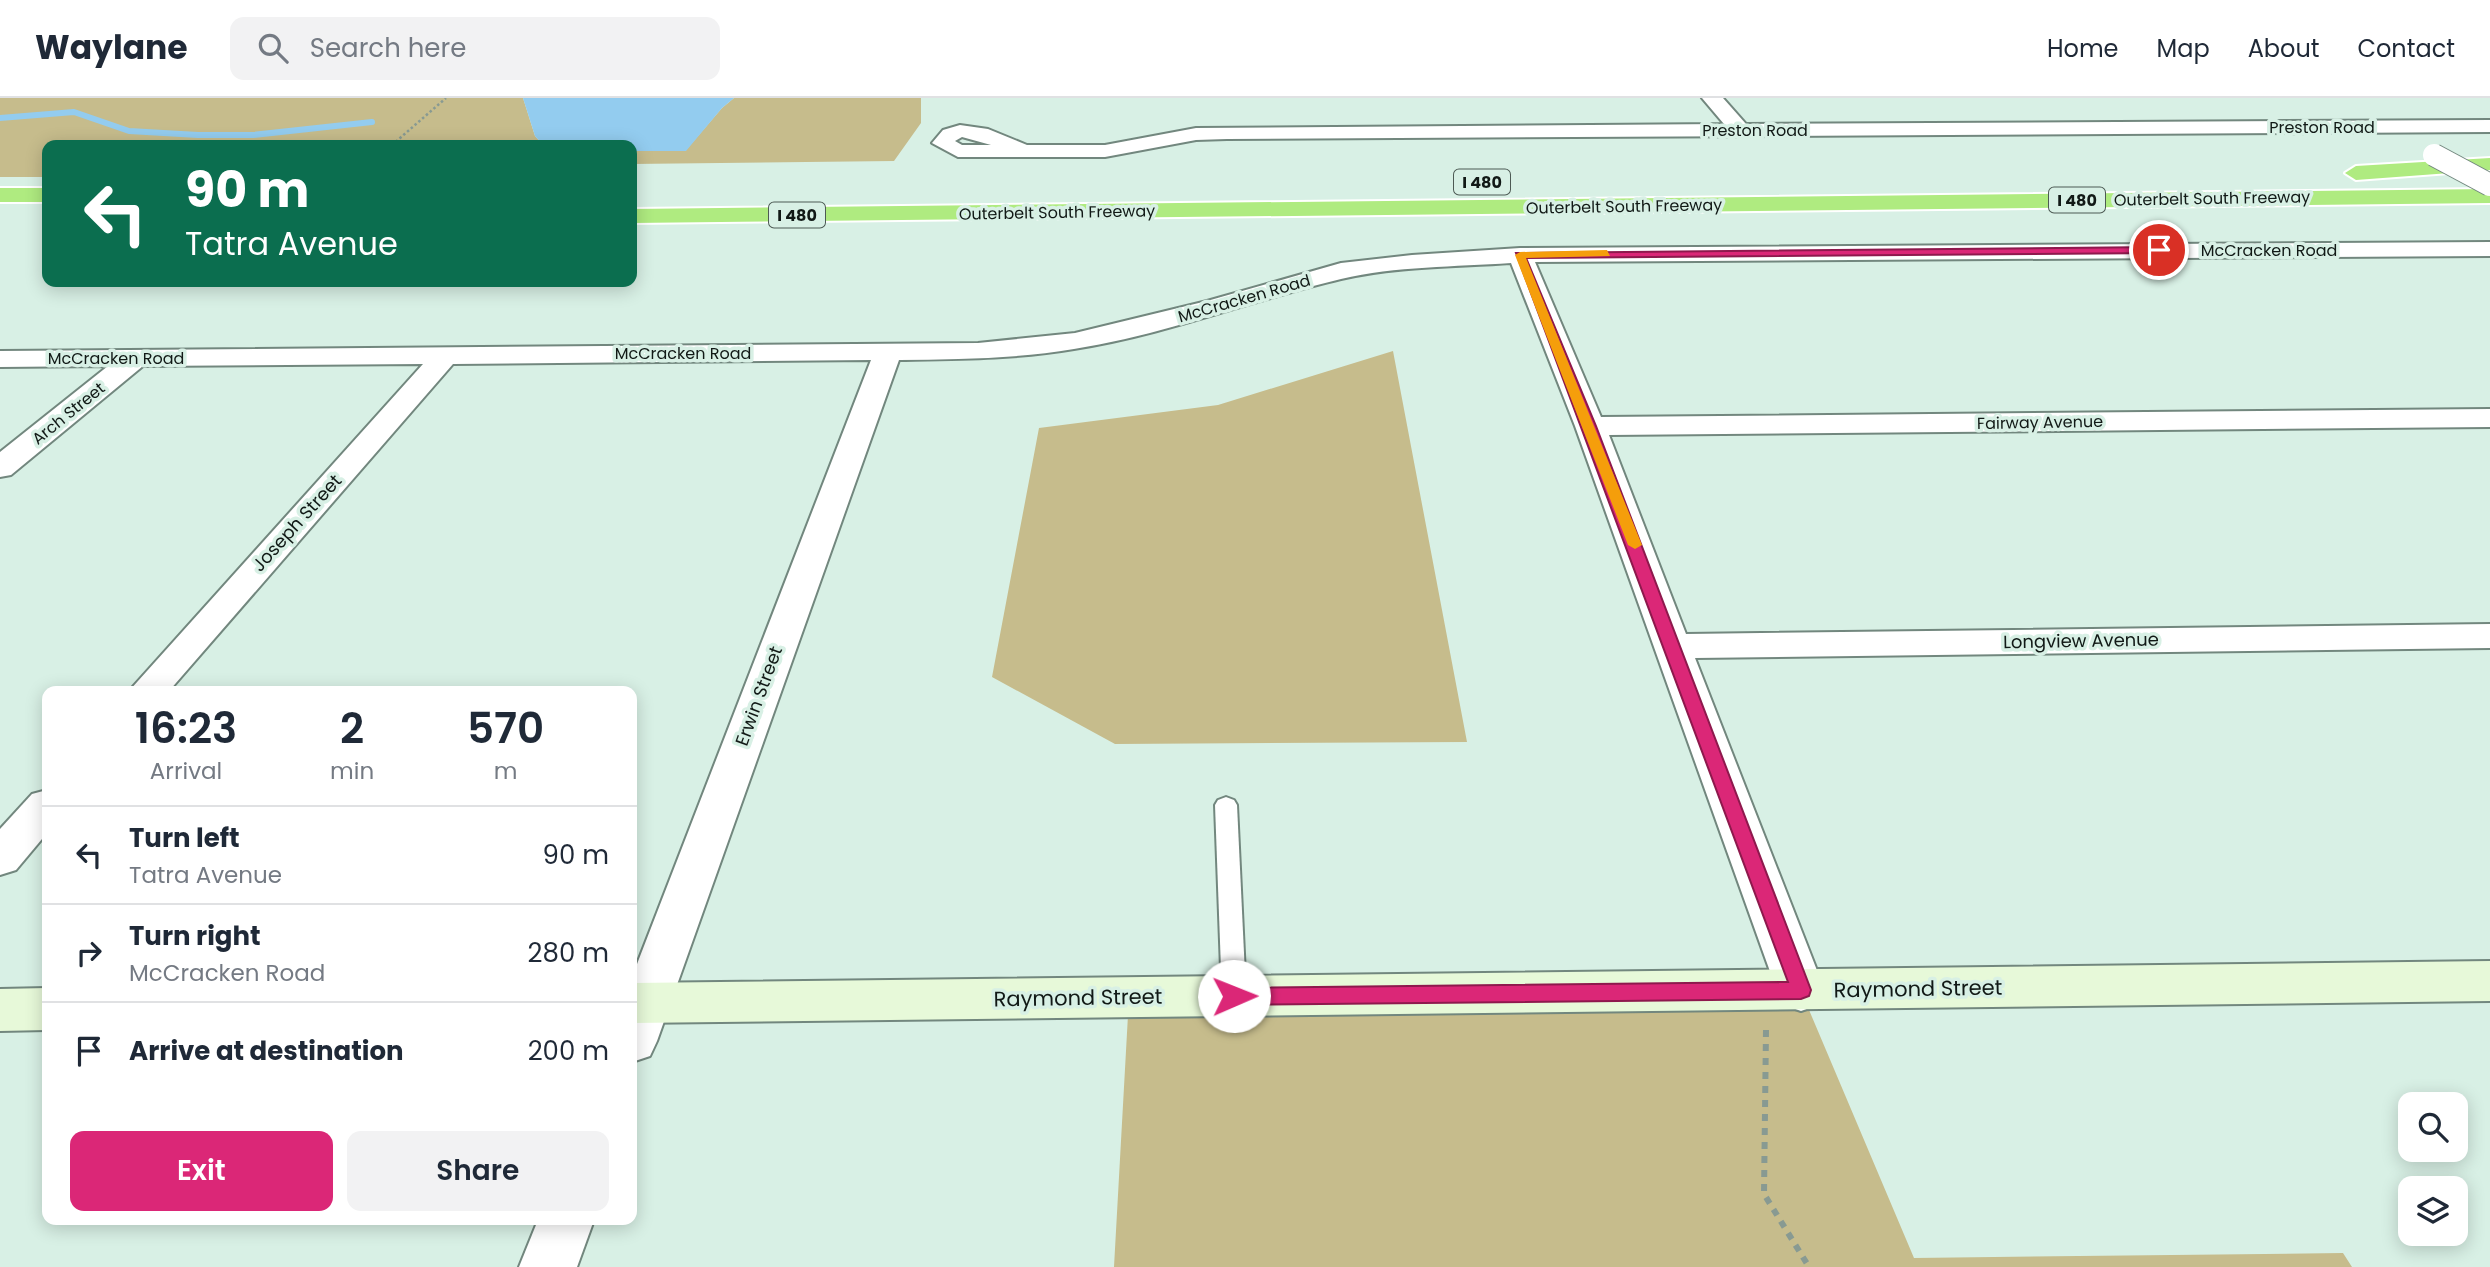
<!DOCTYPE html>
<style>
body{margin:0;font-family:Poppins,sans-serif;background:#f2f2f3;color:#1f2937;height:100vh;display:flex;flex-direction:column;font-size:26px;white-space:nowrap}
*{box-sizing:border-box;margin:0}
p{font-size:23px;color:#747a83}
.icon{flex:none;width:38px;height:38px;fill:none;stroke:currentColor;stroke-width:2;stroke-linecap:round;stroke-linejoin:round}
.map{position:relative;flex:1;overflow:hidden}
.panel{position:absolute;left:42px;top:588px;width:595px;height:539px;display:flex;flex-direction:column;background:#fff;border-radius:14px;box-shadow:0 4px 18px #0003}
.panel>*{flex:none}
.guide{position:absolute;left:42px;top:42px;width:595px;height:147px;border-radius:14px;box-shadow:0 4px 18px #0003;background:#0b6e4f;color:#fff;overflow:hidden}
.fabs{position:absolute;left:2398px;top:994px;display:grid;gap:14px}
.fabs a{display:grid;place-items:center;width:70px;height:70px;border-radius:14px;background:#fff;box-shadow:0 4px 18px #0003;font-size:35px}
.pin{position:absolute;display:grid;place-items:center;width:60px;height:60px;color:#fff;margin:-30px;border:4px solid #fff;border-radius:50%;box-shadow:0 2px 7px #0007}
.me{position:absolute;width:77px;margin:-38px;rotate:89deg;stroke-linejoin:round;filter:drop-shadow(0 0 5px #0008)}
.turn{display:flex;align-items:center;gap:24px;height:147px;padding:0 28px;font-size:32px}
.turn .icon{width:91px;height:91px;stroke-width:2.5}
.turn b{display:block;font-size:49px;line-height:60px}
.eta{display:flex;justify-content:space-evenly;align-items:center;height:119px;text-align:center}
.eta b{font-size:42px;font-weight:600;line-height:49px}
.action{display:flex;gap:14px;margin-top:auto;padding:14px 28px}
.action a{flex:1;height:80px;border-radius:14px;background:#db2777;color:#fff;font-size:28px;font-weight:600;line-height:80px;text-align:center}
.action a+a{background:#f2f2f3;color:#1f2937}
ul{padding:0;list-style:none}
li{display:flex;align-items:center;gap:21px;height:98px;padding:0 28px;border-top:2px solid #e0e1e3}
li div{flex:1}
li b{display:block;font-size:26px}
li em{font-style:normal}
header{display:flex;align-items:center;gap:42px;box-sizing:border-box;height:98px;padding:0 35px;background:#fff;border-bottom:2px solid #e0e1e3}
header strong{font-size:33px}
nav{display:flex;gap:38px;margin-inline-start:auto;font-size:24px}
.search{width:490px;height:63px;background:#f2f2f3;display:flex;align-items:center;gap:18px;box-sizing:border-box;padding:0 24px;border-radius:14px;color:#747a83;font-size:26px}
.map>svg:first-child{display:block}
</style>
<header>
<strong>Waylane</strong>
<div class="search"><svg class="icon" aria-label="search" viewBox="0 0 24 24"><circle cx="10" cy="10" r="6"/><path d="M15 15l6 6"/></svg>Search here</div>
<nav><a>Home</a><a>Map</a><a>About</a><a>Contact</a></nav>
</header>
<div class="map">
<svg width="2490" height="1169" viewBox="0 0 2490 1169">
<rect width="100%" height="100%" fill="#d8f0e5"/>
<g fill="#c6bc8c">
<polygon points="0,0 523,0 535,38 543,47 47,47 47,79 0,79"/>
<polygon points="734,0 921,0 921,25 894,63 632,66 632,53 686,52 722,10"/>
<polygon points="1393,253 1467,644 1115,646 992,579 1039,330 1218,307"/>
<polygon points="1801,893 1914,1160 2343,1155 2352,1169 1114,1169 1129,899"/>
</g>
<polygon fill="#93ccef" points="523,0 734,0 722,10 686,53 632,53 632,47 543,47 535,38"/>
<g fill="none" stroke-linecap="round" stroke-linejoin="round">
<polyline stroke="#93ccef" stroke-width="6" points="0,20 74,14 129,33 198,37 253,37 372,24"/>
<g stroke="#72877e" stroke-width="4">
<polygon id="lane" points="1226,699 1234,702 1237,707 1246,898 1243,905 1234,908 1225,905 1222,898 1215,707 1218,702"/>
</g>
<g stroke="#72877e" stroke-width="4">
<g id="street">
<path d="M1702,0h21l23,26 744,-4v12l-1263,7 -31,1 -91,17h-147l-26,-14 11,-13 17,-5 28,4 39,16h78l91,-17 528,-4zM962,39l29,8h-29l-7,-4z"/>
<path d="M2490,144v14l-955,6 66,155 889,-8v18l-881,8 77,199 804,-10v24l-795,10 130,333 -7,14 -17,6 -17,-6 -7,-14 -202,-565 -64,-163c-56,4 -115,3 -170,16 -89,21 -176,56 -267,70 -58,10 -117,10 -175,11l-242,681 -7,15 -18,6v-85l239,-617 -418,4 -284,327h-40l294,-327 -280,2 -132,109 -11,2v-25l108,-86 -108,1v-16l978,-8 97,-10 132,-32 134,-38 71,-8 108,-7z"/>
<polygon points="47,692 47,735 16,772 0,777 0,731 32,696"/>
<polygon points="538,1122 594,1122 577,1169 519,1169"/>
</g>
</g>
<g stroke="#72877e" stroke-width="4">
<g id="secondary">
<polygon points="2490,863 2490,903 632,925 632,885"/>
<polygon points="47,890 47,932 0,933 0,891"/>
</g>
</g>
<g stroke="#fff" stroke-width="4">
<g id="highway">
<polygon points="2490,60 2490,72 2356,82 2345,75 2356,68"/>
<rect x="0" y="90" width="47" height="14"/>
<polygon points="2490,91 2490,105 632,125 632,111"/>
</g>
</g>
<polyline stroke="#889a92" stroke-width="2.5" stroke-dasharray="2.5 2.5" stroke-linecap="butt" points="392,47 446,0"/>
<polyline stroke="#889a92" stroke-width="6" stroke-dasharray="7 7" stroke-linecap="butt" points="1766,932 1764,1096 1809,1169"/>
<use href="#lane" fill="#fff" fill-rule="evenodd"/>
<use href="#street" fill="#fff" fill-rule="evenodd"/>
<use href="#secondary" fill="#e7f9d9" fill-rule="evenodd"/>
<use href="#highway" fill="#afeb80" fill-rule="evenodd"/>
<g stroke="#72877e" stroke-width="24" stroke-linecap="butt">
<polyline id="street-bridge" points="2434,57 2490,87"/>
</g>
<use href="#street-bridge" stroke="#fff" stroke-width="22"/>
</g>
<polygon fill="#db2777" stroke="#8e194d" stroke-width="2" points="2159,149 2163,155 1526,160 1596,328 1811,892 1809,898 1801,901 1234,907 1227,904 1224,898 1227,893 1234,890 1788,884 1516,155"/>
<polygon fill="#f59e0b" points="1607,152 1610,158 1526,160 1642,447 1635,451 1628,447 1515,157 1520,154"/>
<g text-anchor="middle" stroke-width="7" stroke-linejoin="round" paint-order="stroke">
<g font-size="16" fill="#111916" stroke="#d8f0e5">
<text x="2322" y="35">Preston Road</text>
<text x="1755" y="38">Preston Road</text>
<text transform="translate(2212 100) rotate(-1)" y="6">Outerbelt South Freeway</text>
<text transform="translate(1624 108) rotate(-1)" y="6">Outerbelt South Freeway</text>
<text transform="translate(1057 114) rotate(-1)" y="6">Outerbelt South Freeway</text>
<text x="2269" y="158">McCracken Road</text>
<text transform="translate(1244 200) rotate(-16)" y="6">McCracken Road</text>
<text x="683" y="261">McCracken Road</text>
<text x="116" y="266">McCracken Road</text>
<text transform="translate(68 315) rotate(-39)" y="6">Arch Street</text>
<text transform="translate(2040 324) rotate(-1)" y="6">Fairway Avenue</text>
</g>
<g fill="#d8f0e5" stroke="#4d5a54" stroke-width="2">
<rect x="1454" y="71.5" width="56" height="25" rx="5"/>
<rect x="2049" y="89.5" width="56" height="25" rx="5"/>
<rect x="769" y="104.5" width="56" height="25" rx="5"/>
</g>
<g font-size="16" font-weight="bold" fill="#111916">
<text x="1482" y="90">I 480</text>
<text x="2077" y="108">I 480</text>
<text x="797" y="123">I 480</text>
</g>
<g font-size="18" fill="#111916" stroke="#d8f0e5">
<text transform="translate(297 425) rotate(-48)" y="6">Joseph Street</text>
<text transform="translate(2081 543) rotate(-1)" y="6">Longview Avenue</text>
<text transform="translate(759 598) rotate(-70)" y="6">Erwin Street</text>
</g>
<g font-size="21" fill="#111916" stroke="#d8f0e5">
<text transform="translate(1918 891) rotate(-1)" y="7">Raymond Street</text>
<text transform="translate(1078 900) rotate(-1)" y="7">Raymond Street</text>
</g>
</g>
</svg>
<div class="fabs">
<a><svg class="icon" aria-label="search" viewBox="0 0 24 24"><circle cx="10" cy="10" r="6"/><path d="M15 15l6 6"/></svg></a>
<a><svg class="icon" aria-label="layers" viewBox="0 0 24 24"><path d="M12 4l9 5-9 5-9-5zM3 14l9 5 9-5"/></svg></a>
</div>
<div class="pin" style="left:2159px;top:152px;background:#d93025"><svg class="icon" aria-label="arrive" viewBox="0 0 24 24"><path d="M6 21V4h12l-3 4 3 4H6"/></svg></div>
<svg class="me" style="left:1234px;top:898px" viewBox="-20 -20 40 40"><circle r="19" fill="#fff"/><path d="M0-13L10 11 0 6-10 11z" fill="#db2777"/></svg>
<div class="guide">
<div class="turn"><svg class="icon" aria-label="left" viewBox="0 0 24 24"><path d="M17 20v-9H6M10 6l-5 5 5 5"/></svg><div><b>90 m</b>Tatra Avenue</div></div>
</div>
<section class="panel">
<div class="eta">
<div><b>16:23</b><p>Arrival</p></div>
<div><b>2</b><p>min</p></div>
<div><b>570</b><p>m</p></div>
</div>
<ul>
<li><svg class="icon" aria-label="left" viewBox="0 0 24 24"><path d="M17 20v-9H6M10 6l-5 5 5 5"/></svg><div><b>Turn left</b><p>Tatra Avenue</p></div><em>90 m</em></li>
<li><svg class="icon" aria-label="right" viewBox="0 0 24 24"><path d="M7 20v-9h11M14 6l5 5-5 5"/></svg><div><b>Turn right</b><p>McCracken Road</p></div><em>280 m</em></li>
<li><svg class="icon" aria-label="arrive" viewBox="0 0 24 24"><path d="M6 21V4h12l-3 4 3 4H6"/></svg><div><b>Arrive at destination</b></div><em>200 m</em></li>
</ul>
<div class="action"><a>Exit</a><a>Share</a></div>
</section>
</div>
